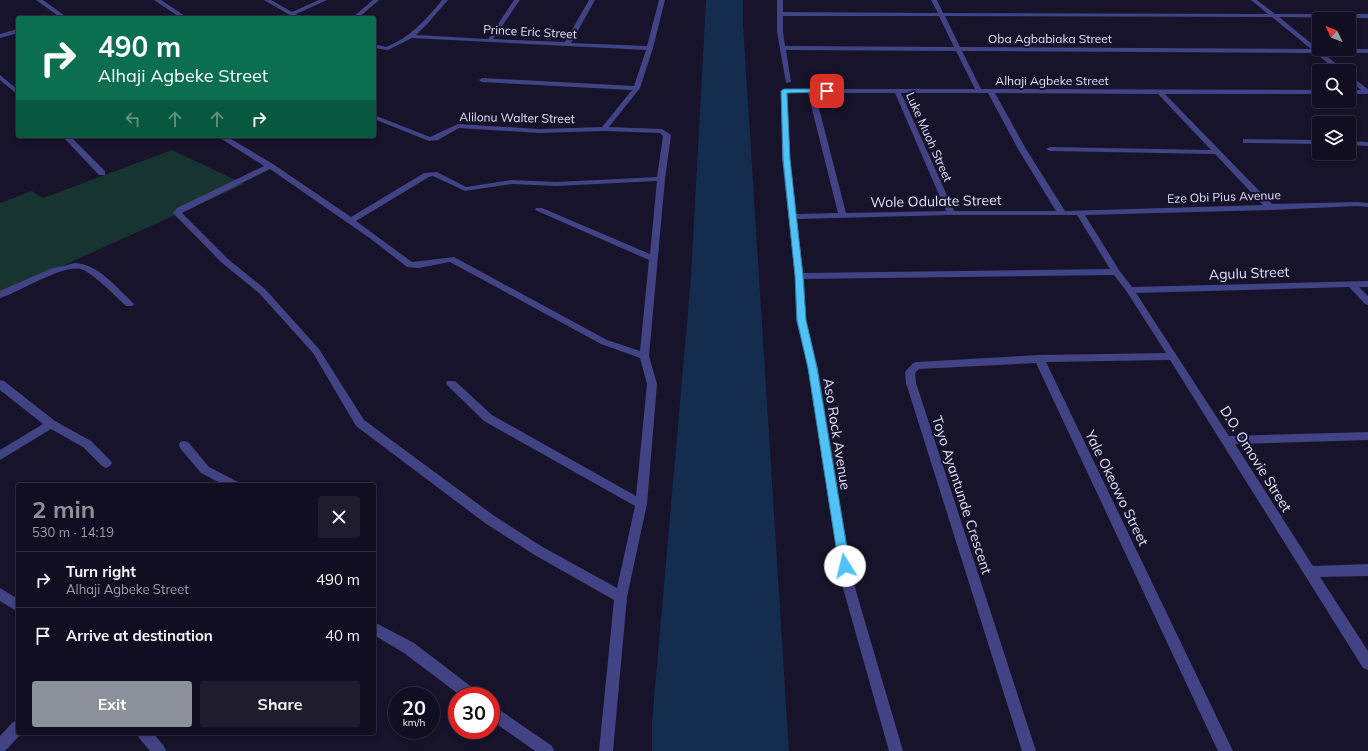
<!DOCTYPE html>
<meta charset="utf-8">
<style>
body{margin:0;font-family:Mulish,sans-serif;background:#1e1c2d;color:#f1f3f6;height:100vh;display:flex;flex-direction:column;font-size:15px;white-space:nowrap}
*{box-sizing:border-box;margin:0}
p{font-size:13px;color:#9c9ca5}
.icon{flex:none;width:22px;height:22px;fill:none;stroke:currentColor;stroke-width:2;stroke-linecap:round;stroke-linejoin:round}
.map{position:relative;flex:1;overflow:hidden}
.side{position:absolute;left:16px;top:483px;width:360px;height:252px;display:flex;flex-direction:column;background:#100e20;border-radius:4px;box-shadow:0 2px 6px #0003,0 0 0 1px #302e3e}
.side>*{flex:none}
.banner{position:absolute;left:16px;top:16px;width:360px;height:122px;border-radius:4px;box-shadow:0 2px 6px #0003,0 0 0 1px #302e3e;background:#0b6e4f;color:#fff;overflow:hidden}
.needle{width:26px;rotate:313deg}
.buttons{position:absolute;left:1312px;top:12px;display:grid;gap:8px}
.buttons a{display:grid;place-items:center;width:44px;height:44px;border-radius:4px;background:#100e20;box-shadow:0 2px 6px #0003,0 0 0 1px #302e3e;font-size:20px}
.speed{position:absolute;left:388px;top:687px;display:flex;gap:8px;font-size:20px;font-weight:700;text-align:center}
.speed>*{display:grid;place-content:center;width:52px;height:52px;border-radius:50%;background:#100e20;box-shadow:0 2px 6px #0003,0 0 0 1px #302e3e;line-height:1}
.speed small{font-size:10px;font-weight:400}
.speed .limit{border:6px solid #d22;background:#fff;color:#111}
.pin{position:absolute;display:grid;place-items:center;width:34px;height:34px;color:#fff;margin:-17px;border-radius:8px;box-shadow:0 2px 6px #0006}
.me{position:absolute;width:44px;margin:-22px;rotate:351deg;stroke-linejoin:round;filter:drop-shadow(0 0 3px #0008)}
.turn{display:flex;align-items:center;gap:14px;height:84px;padding:0 16px;font-size:18px}
.turn .icon{width:52px;height:52px;stroke-width:2.5}
.turn b{display:block;font-size:28px;line-height:34px}
.lanes{display:flex;align-items:center;height:38px;padding:0 16px;background:#0003;justify-content:center;gap:20px;direction:ltr}
.lanes .off{opacity:.35}
.round{display:grid;place-items:center;flex:none;width:42px;height:42px;border-radius:4px;background:#1e1c2d}
.summary{display:flex;align-items:center;justify-content:space-between;height:68px;padding:0 16px}
h1{font-size:24px;font-weight:700;line-height:30px;color:#8c9099}
.action{display:flex;gap:8px;margin-top:auto;padding:8px 16px}
.action a{flex:1;height:46px;border-radius:4px;background:#8c9099;color:#fff;font-size:16px;font-weight:700;line-height:46px;text-align:center}
.action a+a{background:#1e1c2d;color:#f1f3f6}
ul{padding:0;list-style:none}
li{display:flex;align-items:center;gap:12px;height:56px;padding:0 16px;border-top:1px solid #302e3e}
li div{flex:1}
li b{display:block;font-size:15px}
li em{font-style:normal}
.map>svg:first-child{display:block}
</style>
<div class="map">
<svg width="1368" height="751" viewBox="0 0 1368 751">
<rect width="100%" height="100%" fill="#16132a"/>
<polygon fill="#173431" points="172,150 244,184 0,294 0,203 32,191 43,198"/>
<polygon fill="#142d4e" points="706,0 743,0 743,24 789,751 652,751 652,722 691,277"/>
<g fill="none" stroke-linecap="round" stroke-linejoin="round">
<g fill="#424385" fill-rule="evenodd">
<polygon points="36,0 43,0 68,18 61,18"/>
<polygon points="154,0 161,0 188,18 181,18"/>
<polygon points="264,0 271,0 292,12 319,0 327,0 296,14 302,18 295,18"/>
<polygon points="373,0 379,0 358,18 352,18"/>
<path d="M442,0h6l-20,23 -12,12 72,4 26,-39h6l-27,39 72,3 24,-42h6l-24,43 76,3 12,-46h6l-12,48 -13,40 -31,39 53,2 9,6 -6,44 -16,177 8,28 -10,120 -20,93 -14,154h-14l15,-151 -81,-46 -48,-31 -129,-97 -43,-73 -54,-60 -37,-30 -49,-50 4,-5 87,-42 -47,-30h9l47,28 78,53 73,-44 13,-1 29,15 46,-7 44,2 101,-5 6,-41 -3,-3 -56,-2 -65,2 -80,-5 -21,12 -9,1 -55,-22v-4l56,22 28,-13 81,5 63,-2 30,-37 -150,-8 -3,-2 3,-2 152,8 12,-36 -234,-12 -24,12 -14,-2v-4l12,3c23,-9 40,-27 56,-47zM270,169l101,70 36,28 12,1 31,-6 151,82 39,14 7,26 -11,112 -144,-81 -37,-34h-8l-1,3 38,37 151,85 -18,82 -76,-42 -48,-31 -129,-95 -45,-71 -54,-60 -37,-30 -46,-46zM433,176l32,15 47,-7 44,2 101,-5 -7,73 -108,-46h-6l-1,2 114,50 -9,91 -33,-11 -153,-83 -42,5 -56,-41 73,-44z"/>
<path d="M777,0h6v12l155,1 -7,-13h6l6,13 325,1 -17,-14h6l18,14h93v4l-89,-1 39,32h50v4h-45l22,18h-7l-23,-18 -353,-2 19,38 338,1v4h-154l107,110 85,-2 11,1v4l-11,-1 -86,4 -186,5 34,55 13,17 236,-6v6h-9l9,9v9l-3,-1 -16,-17 -213,6 93,143 139,-4v8l-133,4 78,122 55,-2v12l-48,1 48,74v19l-5,-2 -193,-308 -124,2 187,389h-15l-182,-388 -117,6 -4,4 1,10 120,368h-14l-116,-368 -1,-11 8,-9 3,-1 123,-7 127,-2 -39,-61 -13,-17 -310,4 2,41 12,48 35,213 50,170h-14l-48,-170 -33,-213 -12,-48 -1,-44 -13,-117 -1,-68 3,-2h191l-19,-38 -170,-1 5,32 -5,1 -9,-51zM783,16h156l15,31 -169,-1 -2,-14zM945,16l327,1 39,32 -351,-2zM787,93h21l30,120 -42,1 -6,-55zM815,93h80l51,118 -100,2zM901,93h87l30,56 38,62h-102zM995,93l163,1 53,56 -161,-3 -4,2 4,2 165,3 48,51 -198,6 -39,-62zM951,215h126l33,54 -307,4 -6,-54z"/>
<polygon points="18,29 18,33 0,38 0,34"/>
<polygon points="0,75 18,90 18,95 0,80"/>
<polygon points="1349,75 1368,89 1368,94 1349,94 1349,90 1361,90 1349,80"/>
<polygon points="62,136 70,136 105,171 105,175 99,175"/>
<polygon points="1243,139 1319,140 1319,144 1246,143 1243,143"/>
<polygon points="1349,141 1368,142 1368,146 1349,145"/>
<path d="M75,263c23,1 41,24 57,39l2,2 -2,2h-6c-13,-12 -27,-27 -42,-36 -17,-9 -66,23 -84,28v-7l50,-22z"/>
<polygon points="0,380 4,381 55,421 91,441 110,460 112,463 110,466 106,468 102,466 83,447 51,429 0,460 0,450 43,424 0,390"/>
<polygon points="184,441 188,442 209,467 238,482 240,485 224,485 201,473 180,448 179,445 180,442"/>
<polygon points="0,588 18,599 18,612 0,601"/>
<polygon points="374,622 414,643 477,691 479,696 461,696 404,653 374,635"/>
<polygon points="491,704 552,746 554,751 535,751 491,720"/>
<polygon points="18,720 18,733 22,733 5,751 0,751 0,736 13,722"/>
<polygon points="137,733 153,733 164,746 166,751 150,751 139,738"/>
</g>
</g>
<polygon fill="#4fc3f7" stroke="#337fa1" points="827,89 830,91 829,92 787,93 790,159 803,276 806,320 817,368 850,566 849,570 845,571 841,570 839,566 808,368 797,320 795,276 783,159 781,91 784,89"/>
<g text-anchor="middle" stroke-width="4" stroke-linejoin="round" paint-order="stroke">
<g font-size="12" fill="#e1dffc" stroke="#16132a">
<text transform="translate(530 32) rotate(3)" y="4">Prince Eric Street</text>
<text x="1050" y="43">Oba Agbabiaka Street</text>
<text x="1052" y="85">Alhaji Agbeke Street</text>
<text transform="translate(517 118) rotate(1)" y="4">Alilonu Walter Street</text>
<text transform="translate(929 137) rotate(66)" y="4">Luke Muoh Street</text>
<text transform="translate(1224 197) rotate(-2)" y="4">Eze Obi Pius Avenue</text>
</g>
<g font-size="14" fill="#e1dffc" stroke="#16132a">
<text transform="translate(936 201) rotate(-1)" y="5">Wole Odulate Street</text>
<text transform="translate(1249 273) rotate(-2)" y="5">Agulu Street</text>
<text transform="translate(837 434) rotate(81)" y="5">Aso Rock Avenue</text>
<text transform="translate(1256 459) rotate(58)" y="5">D.O. Omovie Street</text>
<text transform="translate(1117 488) rotate(64)" y="5">Yale Okeowo Street</text>
<text transform="translate(962 495) rotate(72)" y="5">Toyo Ayantunde Crescent</text>
</g>
</g>
</svg>
<div class="buttons">
<a><svg class="needle" viewBox="-14 -14 28 28"><path d="M0-13l5 13h-10z" fill="#e53935"/><path d="M0 13l5-13h-10z" fill="#9c9ca5"/></svg></a>
<a><svg class="icon" aria-label="search" viewBox="0 0 24 24"><circle cx="10" cy="10" r="6"/><path d="M15 15l6 6"/></svg></a>
<a><svg class="icon" aria-label="layers" viewBox="0 0 24 24"><path d="M12 4l9 5-9 5-9-5zM3 14l9 5 9-5"/></svg></a>
</div>
<div class="speed"><div>20<small>km/h</small></div><div class="limit">30</div></div>
<div class="pin" style="left:827px;top:91px;background:#d93025"><svg class="icon" aria-label="arrive" viewBox="0 0 24 24"><path d="M6 21V4h12l-3 4 3 4H6"/></svg></div>
<svg class="me" style="left:845px;top:566px" viewBox="-20 -20 40 40"><circle r="19" fill="#fff"/><path d="M0-13L10 11 0 6-10 11z" fill="#4fc3f7"/></svg>
<div class="banner">
<div class="turn"><svg class="icon" aria-label="right" viewBox="0 0 24 24"><path d="M7 20v-9h11M14 6l5 5-5 5"/></svg><div><b>490 m</b>Alhaji Agbeke Street</div></div>
<div class="lanes"><svg class="icon off" aria-label="left" viewBox="0 0 24 24"><path d="M17 20v-9H6M10 6l-5 5 5 5"/></svg><svg class="icon off" aria-label="ahead" viewBox="0 0 24 24"><path d="M12 20V5M6 11l6-6 6 6"/></svg><svg class="icon off" aria-label="ahead" viewBox="0 0 24 24"><path d="M12 20V5M6 11l6-6 6 6"/></svg><svg class="icon" aria-label="right" viewBox="0 0 24 24"><path d="M7 20v-9h11M14 6l5 5-5 5"/></svg></div>
</div>
<section class="side">
<div class="summary"><div><h1>2 min</h1><p>530 m · 14:19</p></div><a class="round"><svg class="icon" aria-label="close" viewBox="0 0 24 24"><path d="M6 6l12 12M18 6L6 18"/></svg></a></div>
<ul>
<li><svg class="icon" aria-label="right" viewBox="0 0 24 24"><path d="M7 20v-9h11M14 6l5 5-5 5"/></svg><div><b>Turn right</b><p>Alhaji Agbeke Street</p></div><em>490 m</em></li>
<li><svg class="icon" aria-label="arrive" viewBox="0 0 24 24"><path d="M6 21V4h12l-3 4 3 4H6"/></svg><div><b>Arrive at destination</b></div><em>40 m</em></li>
</ul>
<div class="action"><a>Exit</a><a>Share</a></div>
</section>
</div>
